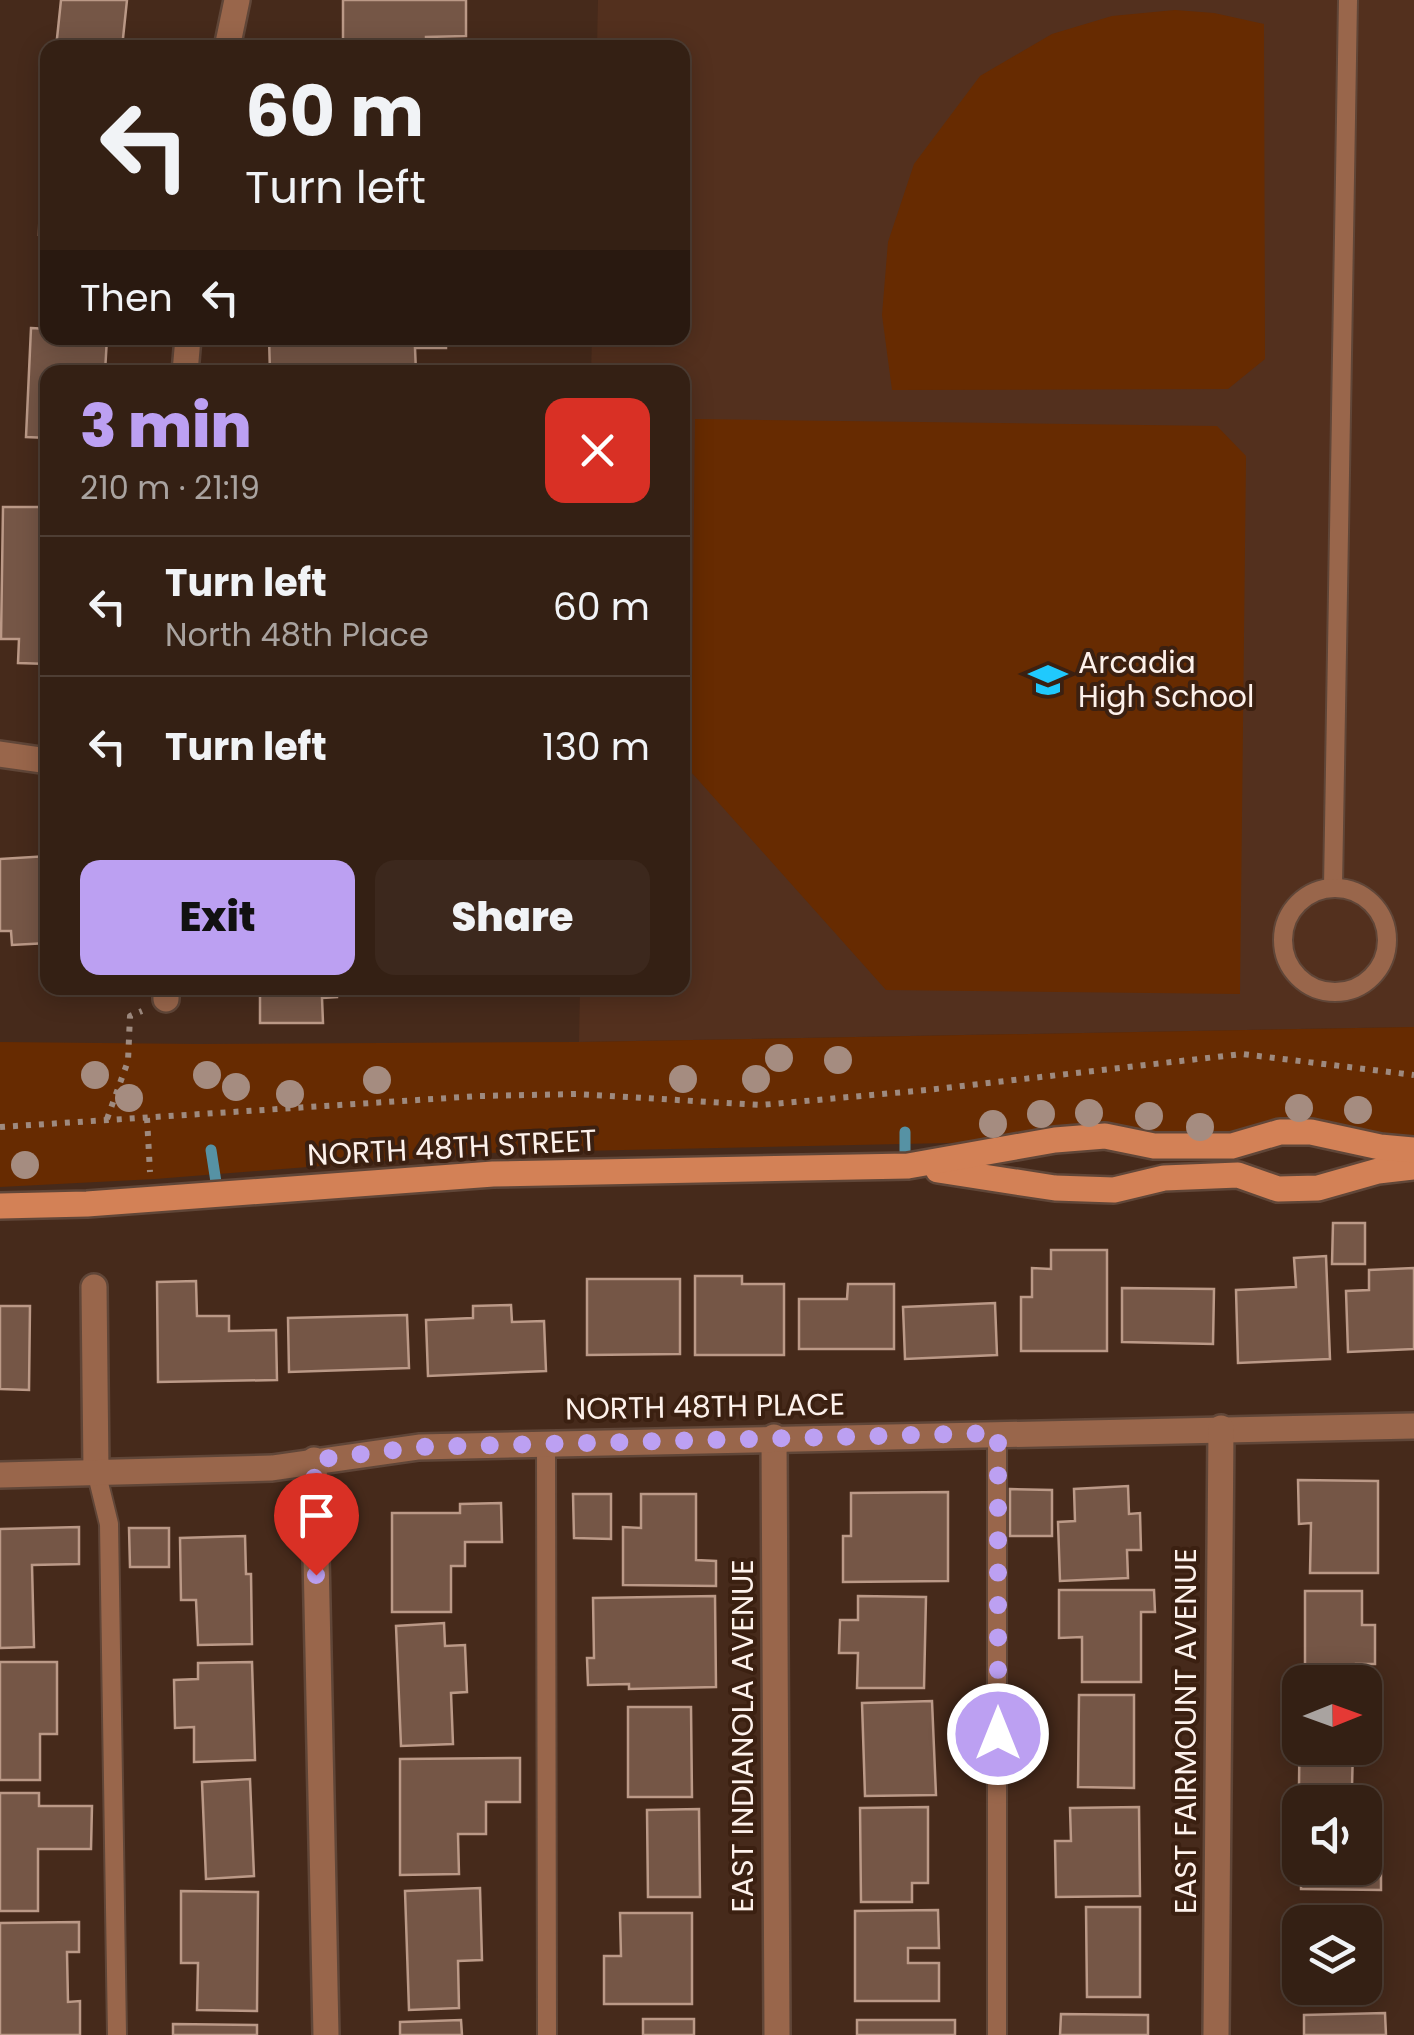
<!DOCTYPE html>
<meta charset="utf-8">
<style>
body{margin:0;font-family:Poppins,sans-serif;background:#3c281d;color:#f1f3f6;height:100vh;display:flex;flex-direction:column;font-size:38px;white-space:nowrap}
*{box-sizing:border-box;margin:0}
p{font-size:32px;color:#a9a3a0}
.icon{flex:none;width:55px;height:55px;fill:none;stroke:currentColor;stroke-width:2;stroke-linecap:round;stroke-linejoin:round}
.map{position:relative;flex:1;overflow:hidden}
.drawer{position:absolute;left:40px;top:365px;width:650px;height:630px;display:flex;flex-direction:column;background:#342014;border-radius:20px;box-shadow:0 5px 25px #0003,0 0 0 2px #4e3e34}
.drawer>*{flex:none}
.hud{position:absolute;left:40px;top:40px;width:650px;height:305px;border-radius:20px;box-shadow:0 5px 25px #0003,0 0 0 2px #4e3e34;background:#342014;color:#f1f3f6;overflow:hidden}
.needle{width:65px;rotate:89deg}
.buttons{position:absolute;left:1282px;top:1665px;display:grid;gap:20px}
.buttons a{display:grid;place-items:center;width:100px;height:100px;border-radius:20px;background:#342014;box-shadow:0 5px 25px #0003,0 0 0 2px #4e3e34;font-size:50px}
.pin{position:absolute;display:grid;place-items:center;width:85px;height:85px;color:#fff;margin:-102px -42px;border-radius:50% 50% 50% 0;rotate:-45deg;box-shadow:0 0 10px #0007}
.pin .icon{rotate:45deg}
.me{position:absolute;width:110px;margin:-55px;rotate:0deg;stroke-linejoin:round;filter:drop-shadow(0 0 8px #0008)}
.turn{display:flex;align-items:center;gap:35px;height:210px;padding:0 40px;font-size:45px}
.turn .icon{width:130px;height:130px;stroke-width:2.5}
.turn b{display:block;font-size:70px;line-height:85px}
.then{display:flex;align-items:center;height:95px;padding:0 40px;background:#0003;gap:20px;font-size:38px}
.round{display:grid;place-items:center;flex:none;width:105px;height:105px;border-radius:20px;background:#3c281d}
.overview{display:flex;align-items:center;justify-content:space-between;height:170px;padding:0 40px}
h1{font-size:60px;font-weight:800;line-height:75px;color:#bca0f2}
.cta{display:flex;gap:20px;margin-top:auto;padding:20px 40px}
.cta a{flex:1;height:115px;border-radius:20px;background:#bca0f2;color:#111;font-size:40px;font-weight:800;line-height:115px;text-align:center}
.cta a+a{background:#3c281d;color:#f1f3f6}
ul{padding:0;list-style:none}
li{display:flex;align-items:center;gap:30px;height:140px;padding:0 40px;border-top:2px solid #4e3e34}
li div{flex:1}
li b{display:block;font-size:38px}
li em{font-style:normal}
.map>svg:first-child{display:block}
</style>
<div class="map">
<svg width="1414" height="2035" viewBox="0 0 1414 2035">
<rect width="100%" height="100%" fill="#462a1b"/>
<polygon fill="#53301e" points="598,0 1414,0 1414,1027 579,1042 580,988 682,988 682,372 591,372 592,338 682,338 682,48 597,47"/>
<g fill="#672b01">
<polygon points="1175,10 1214,13 1264,24 1265,359 1228,389 892,390 882,315 888,242 914,164 980,76 1052,34 1112,16"/>
<polygon points="695,419 1217,426 1246,456 1240,994 886,990 691,772"/>
<polygon points="1414,1027 1414,1138 1232,1137 486,1153 155,1179 0,1187 0,1042 197,1044 579,1042"/>
</g>
<g fill="none" stroke-linecap="round" stroke-linejoin="round">
<g stroke="#5692a4" stroke-width="11">
<polyline points="211,1150 218,1195"/>
<polyline points="905,1166 905,1132"/>
</g>
</g>
<g fill="#755646" stroke="#bb9987" stroke-width="2.5">
<polygon points="61,0 127,0 122,48 56,48"/>
<polygon points="343,0 466,0 466,36 426,37 426,48 343,48"/>
<polygon points="41,146 48,146 48,236 39,235"/>
<polygon points="31,328 48,329 48,338 107,338 105,372 48,372 48,438 26,437"/>
<polygon points="269,338 446,338 446,348 415,348 416,372 270,372"/>
<polygon points="3,507 48,507 48,664 18,663 19,639 1,639"/>
<polygon points="48,856 48,943 12,945 11,931 0,931 0,859"/>
<polygon points="260,988 337,988 337,997 322,998 323,1023 260,1023"/>
<polygon points="1333,1223 1365,1223 1365,1264 1332,1264"/>
<polygon points="1051,1250 1107,1250 1107,1351 1021,1351 1021,1297 1032,1297 1032,1268 1051,1269"/>
<polygon points="1326,1256 1330,1359 1238,1363 1236,1290 1296,1287 1294,1258"/>
<polygon points="1414,1268 1414,1349 1348,1352 1346,1291 1369,1290 1369,1270"/>
<polygon points="695,1276 742,1276 742,1284 784,1284 784,1355 695,1355"/>
<polygon points="587,1279 680,1279 680,1354 587,1355"/>
<polygon points="196,1281 197,1316 229,1316 229,1331 276,1330 277,1380 158,1382 157,1282"/>
<polygon points="848,1284 894,1284 894,1349 799,1349 799,1299 847,1299"/>
<polygon points="1122,1288 1214,1289 1213,1344 1122,1342"/>
<polygon points="995,1303 997,1355 905,1359 903,1307"/>
<polygon points="511,1305 512,1322 544,1321 546,1371 428,1376 426,1320 473,1318 473,1306"/>
<polygon points="0,1306 30,1306 29,1390 0,1389"/>
<polygon points="407,1315 409,1368 289,1372 288,1318"/>
<polygon points="1298,1480 1378,1481 1378,1573 1310,1573 1311,1523 1299,1524"/>
<polygon points="1128,1486 1129,1514 1140,1513 1141,1550 1127,1550 1128,1578 1060,1581 1058,1522 1075,1521 1074,1489"/>
<polygon points="1010,1489 1052,1490 1052,1536 1010,1536"/>
<polygon points="948,1492 948,1581 843,1582 843,1536 851,1536 851,1493"/>
<polygon points="573,1494 611,1494 611,1539 574,1538"/>
<polygon points="641,1494 696,1494 696,1560 716,1561 716,1586 623,1585 623,1527 641,1528"/>
<polygon points="501,1503 502,1542 465,1542 465,1566 451,1566 451,1612 392,1612 392,1513 460,1513 460,1504"/>
<polygon points="79,1527 79,1564 32,1565 34,1647 0,1648 0,1529"/>
<polygon points="129,1528 169,1528 169,1567 130,1567"/>
<polygon points="245,1536 246,1574 251,1574 252,1644 198,1645 196,1600 181,1600 180,1538"/>
<polygon points="1059,1590 1154,1590 1155,1612 1141,1612 1141,1682 1082,1682 1082,1637 1059,1638"/>
<polygon points="1305,1591 1362,1591 1362,1625 1375,1625 1375,1664 1356,1664 1356,1682 1305,1682"/>
<polygon points="715,1596 716,1687 629,1689 629,1684 588,1685 587,1658 594,1658 593,1598"/>
<polygon points="858,1596 926,1597 924,1688 857,1688 858,1653 839,1653 840,1620 858,1620"/>
<polygon points="444,1623 445,1646 465,1645 467,1692 451,1693 453,1744 401,1746 396,1626"/>
<polygon points="0,1662 57,1662 57,1734 40,1734 40,1780 0,1780"/>
<polygon points="252,1662 255,1760 194,1762 194,1727 175,1728 174,1680 198,1679 198,1663"/>
<polygon points="1079,1695 1134,1695 1134,1788 1078,1787"/>
<polygon points="1300,1696 1300,1748 1353,1748 1352,1787 1299,1787"/>
<polygon points="1365,1697 1372,1697 1371,1734 1365,1733"/>
<polygon points="932,1701 936,1795 865,1796 862,1703"/>
<polygon points="628,1707 691,1707 692,1797 628,1797"/>
<polygon points="520,1758 520,1802 486,1802 486,1834 458,1834 459,1874 400,1875 400,1759"/>
<polygon points="250,1779 254,1876 206,1879 202,1782"/>
<polygon points="0,1793 39,1793 39,1806 92,1806 91,1849 38,1849 38,1911 0,1911"/>
<polygon points="1300,1798 1367,1798 1367,1843 1381,1844 1381,1890 1301,1889 1301,1868 1365,1868 1365,1802 1300,1802"/>
<polygon points="928,1807 928,1883 912,1883 912,1902 861,1902 860,1808"/>
<polygon points="1139,1807 1140,1896 1056,1897 1055,1841 1071,1841 1070,1808"/>
<polygon points="699,1809 700,1897 648,1897 647,1810"/>
<polygon points="480,1888 482,1960 458,1961 459,2008 409,2010 405,1891"/>
<polygon points="181,1891 258,1892 257,2011 197,2010 198,1963 181,1963"/>
<polygon points="1086,1907 1140,1907 1140,1997 1087,1997"/>
<polygon points="1372,1908 1373,1999 1288,1999 1288,1951 1300,1950 1300,1988 1365,1988 1365,1922 1304,1922 1303,1909"/>
<polygon points="938,1910 939,1948 908,1948 908,1963 939,1963 939,2001 855,2001 855,1911"/>
<polygon points="620,1913 692,1913 692,2004 604,2004 604,1956 621,1956"/>
<polygon points="79,1922 79,1952 67,1952 68,2002 80,2001 80,2035 0,2035 0,1923"/>
<polygon points="1385,2013 1386,2035 1304,2035 1304,2015"/>
<polygon points="1061,2014 1148,2015 1148,2035 1060,2035"/>
<rect x="643" y="2019" width="51" height="16"/>
<polygon points="461,2020 462,2035 400,2035 400,2022"/>
<rect x="857" y="2020" width="98" height="15"/>
<polygon points="173,2024 257,2025 257,2035 173,2035"/>
</g>
<g fill="none" stroke-linecap="round" stroke-linejoin="round">
<g stroke="#604638" stroke-width="22">
<g id="lane">
<polyline points="1333,887 1348,0"/>
<circle cx="1335" cy="940" r="52"/>
<polyline points="546,1443 547,2035"/>
<polyline points="96,1471 109,1524 117,2035"/>
<polyline points="997,2035 997,1433"/>
</g>
</g>
<g stroke="#604638" stroke-width="30">
<g id="street">
<polyline points="227,48 237,0"/>
<polyline points="185,372 188,338"/>
<polyline points="0,754 48,761"/>
<polyline points="166,999 166,988"/>
<polyline points="94,1287 96,1471"/>
<polyline points="774,1437 777,2035"/>
<polyline points="314,1460 326,2035"/>
<polyline points="0,1475 272,1468 419,1447 1414,1426"/>
<polyline points="1216,2035 1221,1428"/>
</g>
</g>
<g stroke="#604638" stroke-width="30">
<g id="secondary">
<polyline points="938,1170 1055,1188 1114,1190 1164,1178 1238,1175 1278,1189 1318,1188 1378,1171 1414,1167"/>
<polyline points="0,1206 87,1204 493,1174 908,1166 1055,1140 1105,1136 1154,1146 1232,1146 1280,1132 1311,1132 1380,1147 1414,1150"/>
</g>
</g>
<g stroke="#9e8a7f" stroke-width="6" stroke-dasharray="5 8" stroke-linecap="butt">
<polyline points="147,1118 150,1172"/>
<polyline points="107,1119 128,1061 130,1016 142,1011"/>
<polyline points="0,1127 479,1096 577,1094 761,1105 927,1090 1242,1054 1414,1075"/>
</g>
<use href="#lane" stroke="#99664b" stroke-width="18"/>
<use href="#street" stroke="#99664b" stroke-width="25"/>
<use href="#secondary" stroke="#d38156" stroke-width="25"/>
</g>
<g fill="#a58c80">
<circle cx="779" cy="1058" r="14"/>
<circle cx="838" cy="1060" r="14"/>
<circle cx="95" cy="1075" r="14"/>
<circle cx="207" cy="1075" r="14"/>
<circle cx="683" cy="1079" r="14"/>
<circle cx="756" cy="1079" r="14"/>
<circle cx="377" cy="1080" r="14"/>
<circle cx="236" cy="1087" r="14"/>
<circle cx="290" cy="1094" r="14"/>
<circle cx="129" cy="1098" r="14"/>
<circle cx="1299" cy="1108" r="14"/>
<circle cx="1358" cy="1110" r="14"/>
<circle cx="1089" cy="1113" r="14"/>
<circle cx="1041" cy="1114" r="14"/>
<circle cx="1149" cy="1116" r="14"/>
<circle cx="993" cy="1124" r="14"/>
<circle cx="1200" cy="1127" r="14"/>
<circle cx="25" cy="1165" r="14"/>
</g>
<g fill="none" stroke-linecap="round" stroke-linejoin="round">
<polyline stroke="#bca0f2" stroke-width="18" stroke-dasharray="0 32.4" points="316,1575 314,1460 419,1447 998,1433 998,1734"/>
</g>
<defs>
<g id="school-bare" transform="scale(3)"><path d="M0-5L7-2L0 1L-7-2ZM-4 1L0 2.5L4 1V4Q0 6-4 4Z" fill="#20c9fd" stroke="#3b2011" stroke-width="2.5" paint-order="stroke"/></g>
</defs>
<g fill-rule="evenodd">
<use href="#school-bare" x="1048" y="680"/>
</g>
<g text-anchor="middle" stroke-width="8" stroke-linejoin="round" paint-order="stroke">
<g font-size="30" fill="#fdf1eb" stroke="#3b2011" text-anchor="start">
<text x="1078" y="673">Arcadia<tspan x="1078" dy="34">High School</tspan></text>
</g>
<g font-size="30" fill="#fdf1eb" stroke="#3b2011">
<text transform="translate(452 1148) rotate(-3)" y="10">NORTH 48TH STREET</text>
<text transform="translate(705 1407) rotate(-1)" y="10">NORTH 48TH PLACE</text>
<text transform="translate(1186 1731) rotate(-90)" y="10">EAST FAIRMOUNT AVENUE</text>
<text transform="translate(743 1736) rotate(-90)" y="10">EAST INDIANOLA AVENUE</text>
</g>
</g>
</svg>
<div class="buttons">
<a><svg class="needle" viewBox="-14 -14 28 28"><path d="M0-13l5 13h-10z" fill="#e53935"/><path d="M0 13l5-13h-10z" fill="#a9a3a0"/></svg></a>
<a><svg class="icon" aria-label="sound" viewBox="0 0 24 24"><path d="M4 9h4l5-4v14l-5-4H4zM17 9q2 3 0 6"/></svg></a>
<a><svg class="icon" aria-label="layers" viewBox="0 0 24 24"><path d="M12 4l9 5-9 5-9-5zM3 14l9 5 9-5"/></svg></a>
</div>
<div class="pin" style="left:316px;top:1575px;background:#d93025"><svg class="icon" aria-label="arrive" viewBox="0 0 24 24"><path d="M6 21V4h12l-3 4 3 4H6"/></svg></div>
<svg class="me" style="left:998px;top:1734px" viewBox="-20 -20 40 40"><circle r="17" fill="#bca0f2" stroke="#fff" stroke-width="3"/><path d="M0-11L8 9 0 5-8 9z" fill="#fff"/></svg>
<div class="hud">
<div class="turn"><svg class="icon" aria-label="left" viewBox="0 0 24 24"><path d="M17 20v-9H6M10 6l-5 5 5 5"/></svg><div><b>60 m</b>Turn left</div></div>
<div class="then">Then<svg class="icon" aria-label="left" viewBox="0 0 24 24"><path d="M17 20v-9H6M10 6l-5 5 5 5"/></svg></div>
</div>
<section class="drawer">
<div class="overview"><div><h1>3 min</h1><p>210 m · 21:19</p></div><a class="round" style="background:#d93025;color:#fff"><svg class="icon" aria-label="close" viewBox="0 0 24 24"><path d="M6 6l12 12M18 6L6 18"/></svg></a></div>
<ul>
<li><svg class="icon" aria-label="left" viewBox="0 0 24 24"><path d="M17 20v-9H6M10 6l-5 5 5 5"/></svg><div><b>Turn left</b><p>North 48th Place</p></div><em>60 m</em></li>
<li><svg class="icon" aria-label="left" viewBox="0 0 24 24"><path d="M17 20v-9H6M10 6l-5 5 5 5"/></svg><div><b>Turn left</b></div><em>130 m</em></li>
</ul>
<div class="cta"><a>Exit</a><a>Share</a></div>
</section>
</div>
